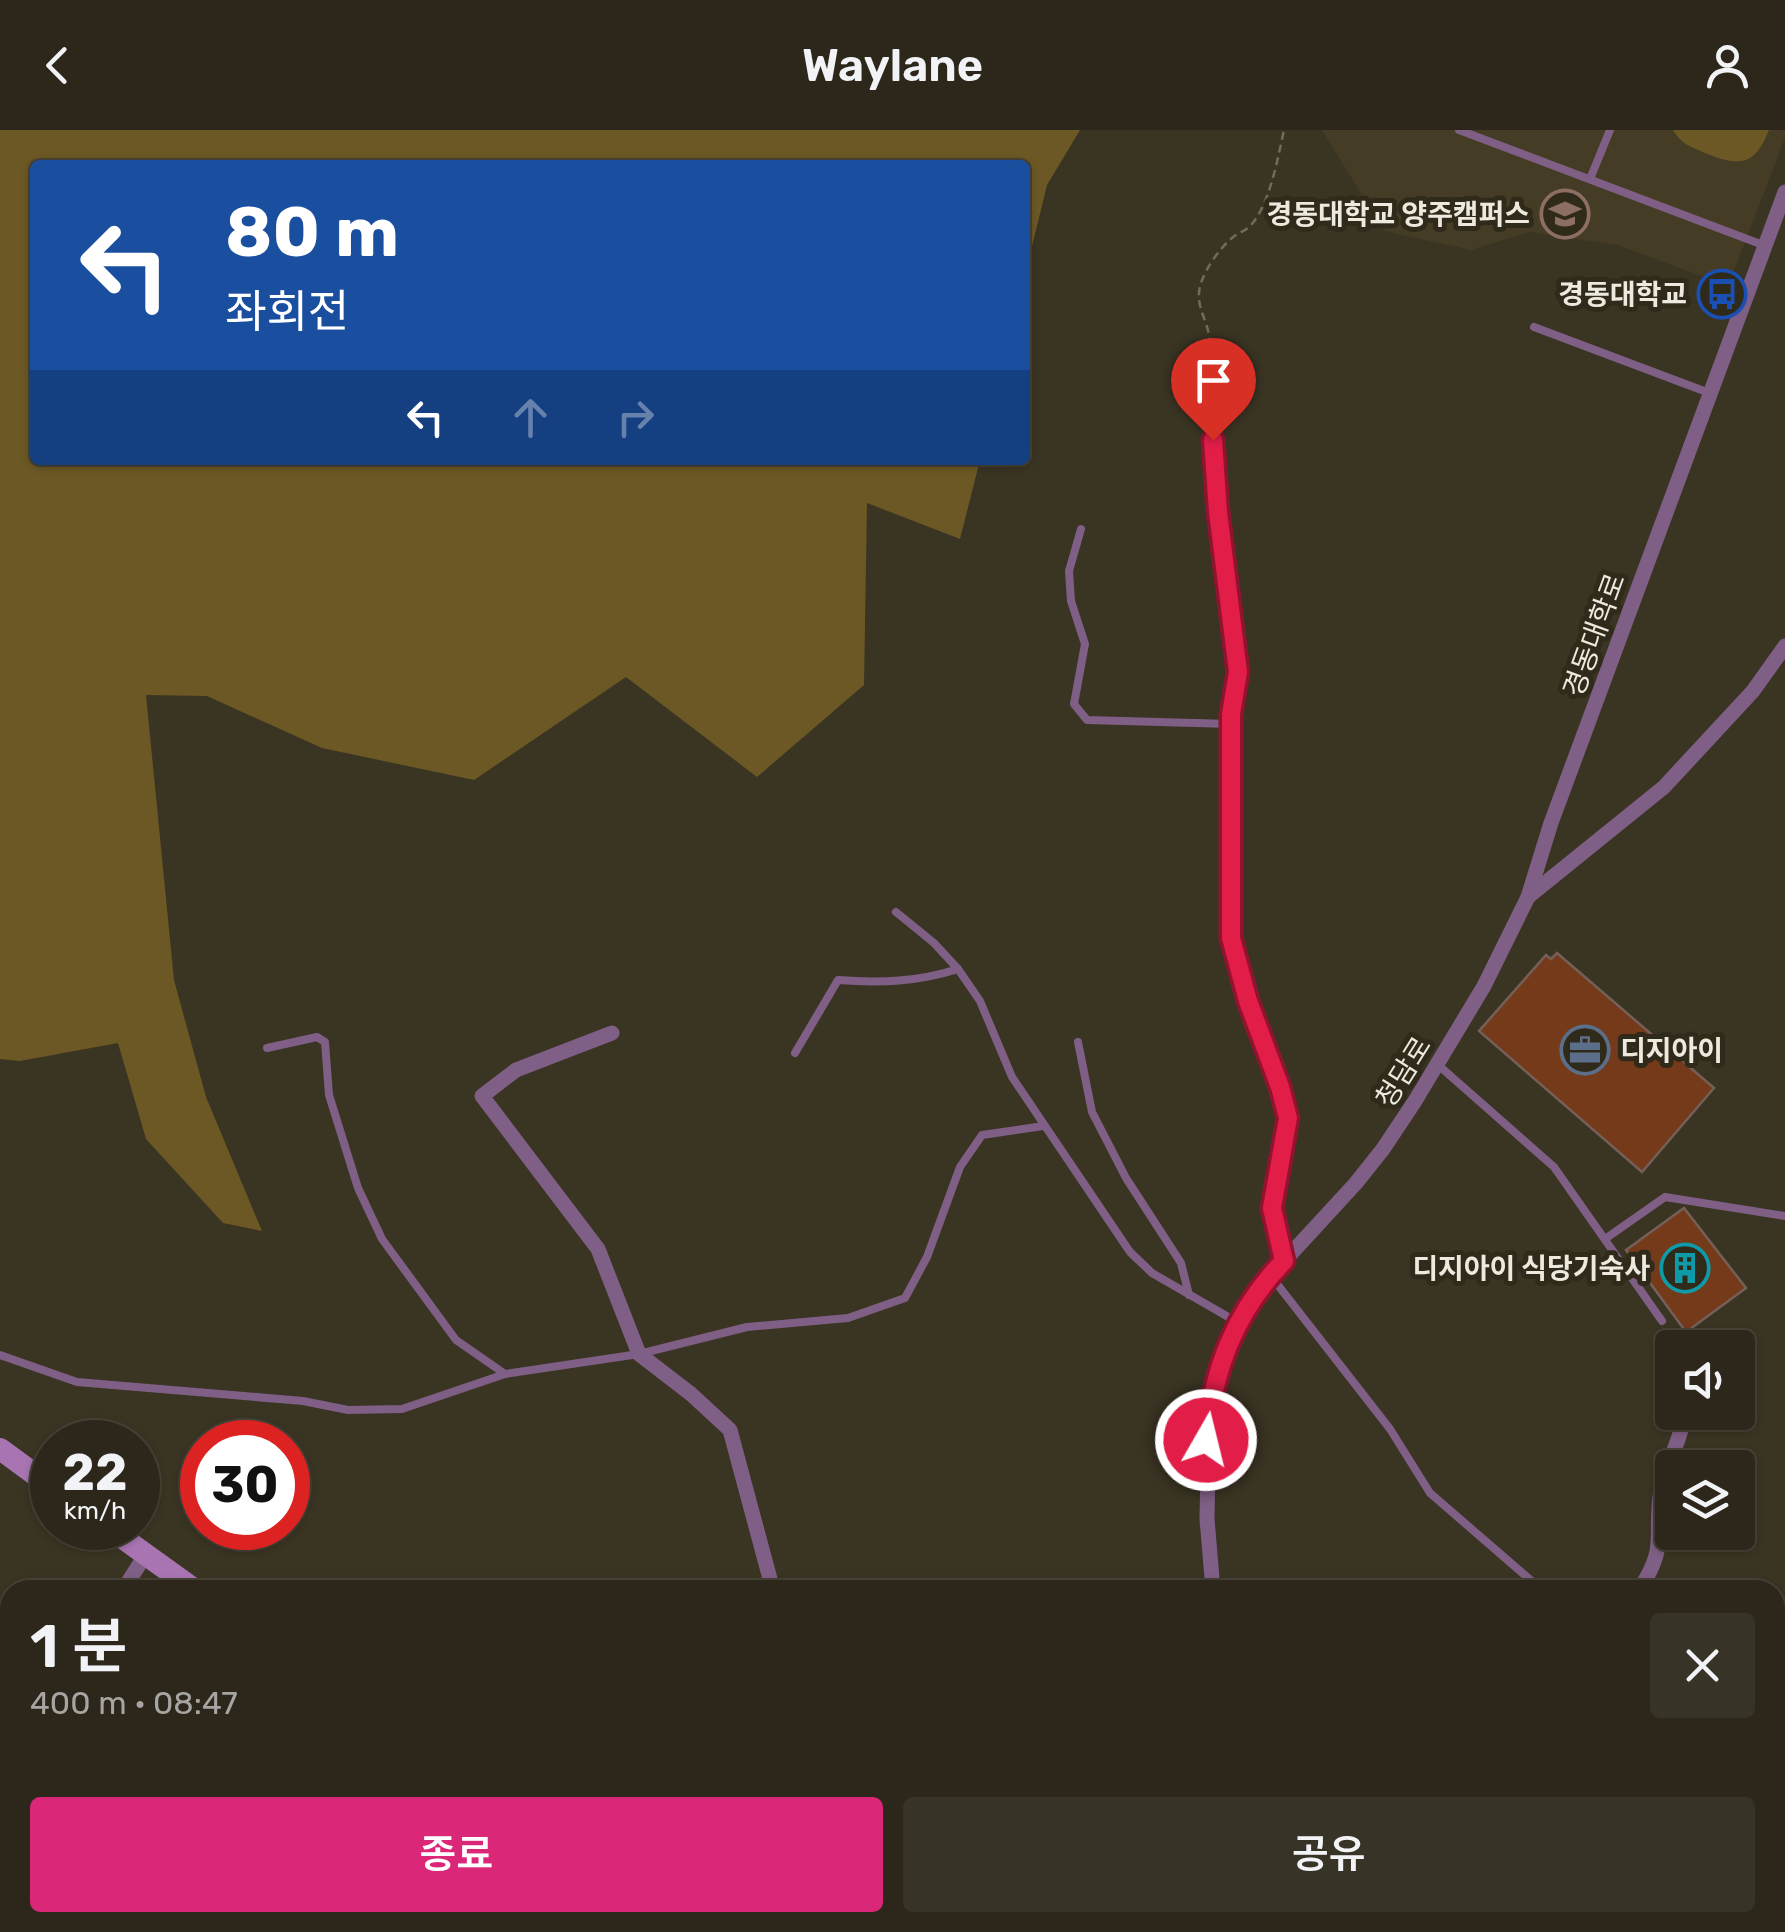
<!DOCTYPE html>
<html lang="ko">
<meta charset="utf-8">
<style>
body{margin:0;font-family:Rubik,"Noto Sans KR",sans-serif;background:#383327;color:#f1f3f6;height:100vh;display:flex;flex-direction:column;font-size:38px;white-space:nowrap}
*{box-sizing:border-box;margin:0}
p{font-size:32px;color:#a6a5a2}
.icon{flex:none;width:55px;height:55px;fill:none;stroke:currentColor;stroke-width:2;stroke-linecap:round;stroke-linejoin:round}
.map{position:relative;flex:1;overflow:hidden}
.panel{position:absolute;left:0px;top:1450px;width:1785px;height:352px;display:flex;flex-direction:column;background:#2c271a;border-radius:30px 30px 0 0;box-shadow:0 2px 8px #0004,0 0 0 2px #484439}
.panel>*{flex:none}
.banner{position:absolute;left:30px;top:30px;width:1000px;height:305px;border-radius:10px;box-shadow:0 2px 8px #0004,0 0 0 2px #484439;background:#1a4fa0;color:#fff;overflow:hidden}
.controls{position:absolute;left:1655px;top:1200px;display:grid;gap:20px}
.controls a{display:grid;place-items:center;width:100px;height:100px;border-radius:10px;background:#2c271a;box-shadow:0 2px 8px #0004,0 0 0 2px #484439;font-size:50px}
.speed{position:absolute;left:30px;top:1290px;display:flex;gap:20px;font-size:50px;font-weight:700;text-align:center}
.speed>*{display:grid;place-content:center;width:130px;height:130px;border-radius:50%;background:#2c271a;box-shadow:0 2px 8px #0004,0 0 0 2px #484439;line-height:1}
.speed small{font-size:25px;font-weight:400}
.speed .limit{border:15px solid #d22;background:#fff;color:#111}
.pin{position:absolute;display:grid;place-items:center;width:85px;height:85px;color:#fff;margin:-102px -42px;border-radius:50% 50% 50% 0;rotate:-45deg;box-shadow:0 0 10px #0007}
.pin .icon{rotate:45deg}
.me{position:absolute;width:110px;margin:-55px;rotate:8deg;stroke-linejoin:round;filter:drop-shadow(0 0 8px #0008)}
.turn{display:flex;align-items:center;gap:35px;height:210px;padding:0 30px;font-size:45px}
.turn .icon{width:130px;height:130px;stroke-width:2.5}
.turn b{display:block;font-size:70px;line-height:85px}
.lanes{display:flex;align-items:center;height:95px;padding:0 30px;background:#0003;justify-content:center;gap:50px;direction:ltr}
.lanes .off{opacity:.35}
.round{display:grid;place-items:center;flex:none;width:105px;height:105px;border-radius:10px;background:#383327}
.summary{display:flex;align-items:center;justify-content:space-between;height:170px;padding:0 30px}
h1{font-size:60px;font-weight:600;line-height:75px}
.primary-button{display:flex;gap:20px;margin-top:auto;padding:20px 30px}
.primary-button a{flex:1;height:115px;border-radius:10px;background:#db2777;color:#fff;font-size:40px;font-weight:600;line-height:115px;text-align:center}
.primary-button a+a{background:#383327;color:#f1f3f6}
header{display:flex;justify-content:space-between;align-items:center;height:130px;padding:0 30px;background:#2c271a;font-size:45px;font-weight:600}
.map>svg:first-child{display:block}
</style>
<header><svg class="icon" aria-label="back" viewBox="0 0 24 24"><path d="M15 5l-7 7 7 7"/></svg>Waylane<svg class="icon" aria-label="person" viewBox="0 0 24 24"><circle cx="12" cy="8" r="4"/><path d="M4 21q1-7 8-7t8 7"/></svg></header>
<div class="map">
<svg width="1785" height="1802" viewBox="0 0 1785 1802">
<rect width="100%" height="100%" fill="#3a3423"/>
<polygon fill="#453c25" points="1322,0 1785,0 1785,8 1728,156 1618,115 1529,102 1471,120 1384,101"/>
<g fill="#6b5825">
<polygon points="0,0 1080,0 1047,55 1025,145 1025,35 35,35 35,330 980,330 960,409 867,373 864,555 757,647 626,547 474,650 322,618 207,566 146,565 174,850 206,967 262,1101 223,1093 146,1009 118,913 20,931 0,929"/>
<path d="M1673,0h96c-14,36 -30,37 -64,23 -14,-6 -24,-9 -32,-23z"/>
<polygon points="10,1781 10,1792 340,1793 330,1802 0,1802 0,1786"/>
</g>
<g fill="#753a1a" stroke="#746058" stroke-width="2.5">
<polygon points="1557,823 1714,958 1642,1042 1479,901 1546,825 1551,829"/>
<polygon points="1684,1078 1746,1158 1686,1202 1626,1120"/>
</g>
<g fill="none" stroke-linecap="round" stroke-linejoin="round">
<g stroke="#716b5c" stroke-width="2.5" stroke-dasharray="8 5" stroke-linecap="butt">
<path d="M1205,228c15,-29 -14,-46 -4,-75 5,-15 18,-34 31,-45 5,-5 14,-7 19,-13 19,-21 27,-68 33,-95"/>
<polyline points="0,1802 11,1792"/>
</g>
<g stroke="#7f5f85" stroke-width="8">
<polyline points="1459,0 1763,115"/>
<polyline points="1590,49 1610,0"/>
<polyline points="1534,197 1712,264"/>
<polyline points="1081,399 1069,441 1071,471 1085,514 1074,574 1087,590 1231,594"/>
<polyline points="896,782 934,813 958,839 980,871 1012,947 1130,1122 1152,1143 1237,1192"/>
<polyline points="1078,912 1092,982 1126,1048 1181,1133 1189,1165"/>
<polyline points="267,918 317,907 325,912 329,965 358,1058 382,1109 456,1210 505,1244"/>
<path d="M795,923l43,-73c42,3 80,2 120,-11"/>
<polyline points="1437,934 1554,1037 1662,1191"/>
<polyline points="1605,1109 1665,1067 1785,1086"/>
<polyline points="1270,1145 1390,1299 1430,1363 1542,1460"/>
<polyline points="0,1225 77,1252 303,1271 348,1280 402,1279 505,1244 639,1224 747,1197 848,1188 905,1168 927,1127 960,1037 982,1005 1043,996"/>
<polyline points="1775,1623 1785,1599"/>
<polyline points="474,1792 486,1802"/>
<polyline points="560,1792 562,1802"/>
<polyline points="1700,1802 1704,1792"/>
</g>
<g stroke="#7f5f85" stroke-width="15">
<polyline points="1202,244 1213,311 1217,382 1238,542 1231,584 1231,808 1248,871 1281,957 1287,988 1273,1078 1284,1131"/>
<polyline points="1528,767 1551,693 1785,62"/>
<polyline points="612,903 516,940 482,966 598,1119 639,1224 691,1264 730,1300 773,1460"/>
<polyline points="123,1460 146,1424"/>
<polyline points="1213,1460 1207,1389 1209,1281 1218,1242 1232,1203 1252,1166 1356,1053 1383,1019 1415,971 1484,856 1528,767 1664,657 1753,561 1785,516"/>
<path d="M1639,1460c30,-45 14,-53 22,-100 5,-27 21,-50 23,-78"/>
<polyline points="0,1714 10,1709"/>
<polyline points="998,1792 1005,1802"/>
<polyline points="1684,1792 1688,1802"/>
<polyline points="1204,1802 1207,1792"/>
</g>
<g stroke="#a875b2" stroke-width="22">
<polyline points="0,1319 52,1357"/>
<polyline points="109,1398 195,1460"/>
<polyline points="576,1792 587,1802"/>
</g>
<g stroke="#e595f4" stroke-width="28">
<polyline points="1775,1751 1785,1729"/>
<polyline points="1753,1802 1757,1792"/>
<polyline points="1780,1802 1785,1789"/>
</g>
</g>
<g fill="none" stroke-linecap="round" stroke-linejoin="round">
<g stroke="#92132f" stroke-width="25">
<path id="route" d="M1206,1310c7,-70 29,-129 78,-179l-12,-53 16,-90 -8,-31 -32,-86 -17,-63v-224l7,-42 -20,-160 -5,-72"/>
</g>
<use href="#route" stroke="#e11d48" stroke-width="18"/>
</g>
<defs>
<g id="university-ring" transform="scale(2.5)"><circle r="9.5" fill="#302a1a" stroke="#8d6e63" stroke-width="1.5"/><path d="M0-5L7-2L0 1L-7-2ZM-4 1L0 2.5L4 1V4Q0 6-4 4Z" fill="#8d6e63"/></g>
<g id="bus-ring" transform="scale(2.5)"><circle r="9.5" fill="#302a1a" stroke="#1a4fb4" stroke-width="1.5"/><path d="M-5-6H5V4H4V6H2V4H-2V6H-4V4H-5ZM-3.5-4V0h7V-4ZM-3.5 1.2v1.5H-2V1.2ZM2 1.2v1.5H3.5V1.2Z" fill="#1a4fb4"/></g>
<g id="office-ring" transform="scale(2.5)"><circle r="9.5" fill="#302a1a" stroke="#5c6f8a" stroke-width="1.5"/><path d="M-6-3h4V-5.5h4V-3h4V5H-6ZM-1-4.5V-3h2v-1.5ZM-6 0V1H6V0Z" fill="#5c6f8a"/></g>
<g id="building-ring" transform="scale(2.5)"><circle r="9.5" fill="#302a1a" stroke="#0f9aa8" stroke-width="1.5"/><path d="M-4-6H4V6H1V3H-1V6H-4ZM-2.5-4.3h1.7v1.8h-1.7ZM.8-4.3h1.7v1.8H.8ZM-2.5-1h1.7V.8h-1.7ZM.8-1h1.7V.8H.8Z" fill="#0f9aa8"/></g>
</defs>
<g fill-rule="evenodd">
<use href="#university-ring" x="1565" y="84"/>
<use href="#bus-ring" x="1722" y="164"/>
<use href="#office-ring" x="1585" y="920"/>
<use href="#building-ring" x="1685" y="1138"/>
</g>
<g text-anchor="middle" stroke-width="10" stroke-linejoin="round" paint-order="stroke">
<g font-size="28" font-weight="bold" fill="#ede9df" stroke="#302a1a" text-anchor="end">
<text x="1530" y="94">경동대학교 양주캠퍼스</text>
<text x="1687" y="174">경동대학교</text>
<text x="1620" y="930" text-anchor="start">디지아이</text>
<text x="1650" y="1148">디지아이 식당기숙사</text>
</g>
<g font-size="28" fill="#ede9df" stroke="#302a1a">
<text transform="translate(1594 505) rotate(-70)" y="10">경동대학로</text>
<text transform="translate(1403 942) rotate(-58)" y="10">청담로</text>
</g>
</g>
</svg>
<div class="controls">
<a><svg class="icon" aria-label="sound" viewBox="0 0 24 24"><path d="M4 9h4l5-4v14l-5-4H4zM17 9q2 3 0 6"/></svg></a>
<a><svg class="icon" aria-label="layers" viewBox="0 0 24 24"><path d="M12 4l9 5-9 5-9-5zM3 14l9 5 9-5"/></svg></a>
</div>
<div class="speed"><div>22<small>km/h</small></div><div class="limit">30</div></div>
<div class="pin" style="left:1213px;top:310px;background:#d93025"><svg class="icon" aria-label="arrive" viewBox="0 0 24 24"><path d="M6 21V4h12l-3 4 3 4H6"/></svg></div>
<svg class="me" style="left:1206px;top:1310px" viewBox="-20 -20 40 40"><circle r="17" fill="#e11d48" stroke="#fff" stroke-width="3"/><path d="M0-11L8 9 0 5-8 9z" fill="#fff"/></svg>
<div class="banner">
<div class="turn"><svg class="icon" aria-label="left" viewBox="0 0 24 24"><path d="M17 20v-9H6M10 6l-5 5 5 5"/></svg><div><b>80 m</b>좌회전</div></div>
<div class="lanes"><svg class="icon" aria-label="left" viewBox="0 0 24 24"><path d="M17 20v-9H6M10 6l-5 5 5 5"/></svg><svg class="icon off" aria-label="ahead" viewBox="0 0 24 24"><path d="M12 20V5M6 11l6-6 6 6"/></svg><svg class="icon off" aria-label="right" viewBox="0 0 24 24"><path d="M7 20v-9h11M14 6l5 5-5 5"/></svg></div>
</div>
<section class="panel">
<div class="summary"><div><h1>1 분</h1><p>400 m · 08:47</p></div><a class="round"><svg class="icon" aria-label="close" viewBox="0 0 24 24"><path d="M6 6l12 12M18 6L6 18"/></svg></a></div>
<div class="primary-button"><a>종료</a><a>공유</a></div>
</section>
</div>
